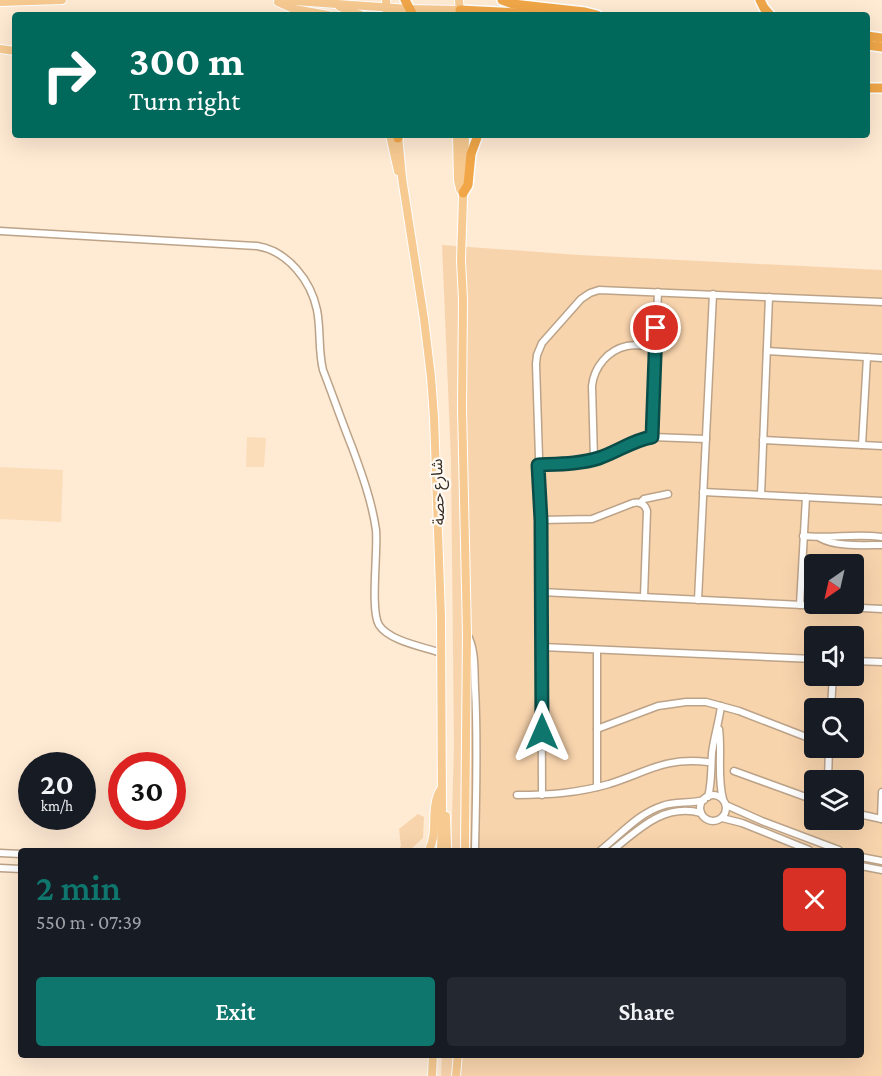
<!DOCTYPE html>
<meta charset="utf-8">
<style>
body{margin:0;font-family:"Crimson Pro","Noto Sans Arabic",serif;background:#242831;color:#f1f3f6;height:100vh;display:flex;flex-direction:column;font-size:22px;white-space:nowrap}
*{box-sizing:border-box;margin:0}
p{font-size:20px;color:#9ea1a6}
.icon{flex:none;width:33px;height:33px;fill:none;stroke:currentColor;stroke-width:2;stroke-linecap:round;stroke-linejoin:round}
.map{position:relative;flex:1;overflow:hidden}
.details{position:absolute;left:18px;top:848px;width:846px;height:210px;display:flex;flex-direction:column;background:#171b24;border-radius:6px;box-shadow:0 6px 24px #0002}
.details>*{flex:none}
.top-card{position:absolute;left:12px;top:12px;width:858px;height:126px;border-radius:6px;box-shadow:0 6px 24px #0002;background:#00695c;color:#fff;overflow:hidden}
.needle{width:39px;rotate:214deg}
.controls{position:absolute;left:804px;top:554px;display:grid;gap:12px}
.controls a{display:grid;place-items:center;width:60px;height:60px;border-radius:6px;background:#171b24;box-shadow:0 6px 24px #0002;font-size:30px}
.speed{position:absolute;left:18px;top:752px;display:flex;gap:12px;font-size:30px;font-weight:700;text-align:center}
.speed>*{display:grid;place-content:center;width:78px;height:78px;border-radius:50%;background:#171b24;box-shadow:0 6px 24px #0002;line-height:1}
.speed small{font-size:15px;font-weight:400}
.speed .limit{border:9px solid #d22;background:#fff;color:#111}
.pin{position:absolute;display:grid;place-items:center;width:51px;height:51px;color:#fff;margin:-26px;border:3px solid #fff;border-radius:50%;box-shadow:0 2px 6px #0007}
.me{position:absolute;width:66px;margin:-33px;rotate:0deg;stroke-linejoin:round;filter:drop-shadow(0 0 4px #0008)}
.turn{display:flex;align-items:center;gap:21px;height:126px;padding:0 18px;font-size:27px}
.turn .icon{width:78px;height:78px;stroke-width:2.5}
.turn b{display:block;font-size:42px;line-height:51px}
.round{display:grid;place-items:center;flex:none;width:63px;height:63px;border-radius:6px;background:#242831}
.headline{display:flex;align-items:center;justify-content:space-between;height:102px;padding:0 18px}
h1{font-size:36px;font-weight:600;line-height:45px;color:#0f766e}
.primary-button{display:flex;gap:12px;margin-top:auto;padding:12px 18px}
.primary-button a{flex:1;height:69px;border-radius:6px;background:#0f766e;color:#fff;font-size:24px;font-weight:600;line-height:69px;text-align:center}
.primary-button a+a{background:#242831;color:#f1f3f6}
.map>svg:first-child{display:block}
</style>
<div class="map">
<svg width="882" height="1076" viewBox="0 0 882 1076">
<rect width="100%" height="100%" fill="#ffead3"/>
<g fill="#fcddba">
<polygon points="247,437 266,438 264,467 246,467"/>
<polygon points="0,467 63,470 61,522 0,519"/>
</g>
<g fill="#f8d4ad" fill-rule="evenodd">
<path d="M442,245l137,10 303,15v806h-441l1,-21 419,-1v-204h-410l3,-103 -3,-287zM814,564h40v39h-40zM814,636h40v39h-40zM814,708h40v39h-40zM814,780h40v39h-40z"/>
<polygon points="418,814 424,817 423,838 410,850 398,850 401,846 399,829"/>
</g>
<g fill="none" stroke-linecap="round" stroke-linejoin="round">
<g stroke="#bca388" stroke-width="9">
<g id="minor">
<path d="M0,231l257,15c31,5 54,35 60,64 4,20 1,40 6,60 10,26 19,52 29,77 10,27 20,55 24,83 2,22 -6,80 3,95 10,16 45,22 62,28"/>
<polyline points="767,351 882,358"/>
<polyline points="652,437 658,292"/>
<polyline points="763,440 882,446"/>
<polyline points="862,445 867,357"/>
<path d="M594,460l-2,-74c2,-19 16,-36 35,-40 9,-2 19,0 28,1"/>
<path d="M538,465c21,-1 42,0 61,-7 18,-6 34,-18 53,-21l54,2"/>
<polyline points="703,492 882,501"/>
<polyline points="761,495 769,297"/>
<polyline points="640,503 644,499 668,494"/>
<path d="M541,520l51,-1 41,-16c7,-2 12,1 14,8l-3,86"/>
<path d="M803,536c27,3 52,-3 79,1"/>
<path d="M820,538c16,9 44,7 62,7"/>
<polyline points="839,564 839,559"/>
<polyline points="541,592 882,609"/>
<polyline points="698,600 713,294"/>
<polyline points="800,605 806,497"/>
<path d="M467,634c9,16 7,36 8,54 3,54 1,108 0,162"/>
<polyline points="542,647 814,659"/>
<polyline points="597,650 597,787"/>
<polyline points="854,661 882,662"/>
<polyline points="831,708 833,675"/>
<polyline points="597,729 658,706 686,702 706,702 739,711 814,740"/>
<path d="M719,729c3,23 -2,48 4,70"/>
<polyline points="734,771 814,800"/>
<polyline points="828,780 829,747"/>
<path d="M517,795c33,0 61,-2 92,-11 38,-12 56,-27 99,-22"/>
<polyline points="542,795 541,520 536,364 537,355 542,343 581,299 590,293 599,290 882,302"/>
<circle cx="713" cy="808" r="13"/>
<path d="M708,797c4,-15 3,-29 4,-44 2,-16 7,-31 9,-47"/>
<polyline points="726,805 762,821 839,850"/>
<polyline points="854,813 882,819"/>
<polyline points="722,818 742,823 809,850"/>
<polyline points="881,819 882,792"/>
<path d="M601,850c19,-15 38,-37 61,-44 13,-5 28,-2 42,-6"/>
<path d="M613,850c26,-21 51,-47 88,-37"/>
<polyline points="0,853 21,854"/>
<polyline points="861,857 882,861"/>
<polyline points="861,866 882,870"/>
<polyline points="0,868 21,869"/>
</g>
</g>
<g stroke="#fff" stroke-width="10">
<g id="major">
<polyline points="280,0 409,9 460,10"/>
<polyline points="386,0 387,15"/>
<polyline points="459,0 460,14"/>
<polyline points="0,2 62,0"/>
<polyline points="278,2 294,9 328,15"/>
<polyline points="340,7 361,15"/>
<polyline points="0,49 15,51"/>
<polyline points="390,135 398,171"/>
<polyline points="398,135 402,178 424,319 431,377 434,417 441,617 442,810 441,850"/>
<polyline points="457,135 458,180 460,189"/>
<polyline points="446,816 447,847 448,850"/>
<path d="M429,850c10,-19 0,-42 12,-61"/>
<polyline points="465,850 467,634 462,408 463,300 461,260 465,135"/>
<polyline points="432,1076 433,1054"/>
<polyline points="456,1076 458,1054"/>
</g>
</g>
<g stroke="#fff" stroke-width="12">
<g id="highway">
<polyline points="405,0 413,15"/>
<polyline points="502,0 513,4 585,12 597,15"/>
<polyline points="760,0 764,8 770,15"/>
<polyline points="460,10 556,15"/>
<polyline points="867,36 882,38"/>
<polyline points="867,45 882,47"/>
<polyline points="867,88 882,88"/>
<polyline points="398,138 399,135"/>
<polyline points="463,193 468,185 471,154 478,135"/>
</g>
</g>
<use href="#minor" stroke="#fff" stroke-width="6"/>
<use href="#major" stroke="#f7ca91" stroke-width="8"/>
<use href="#highway" stroke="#f1a748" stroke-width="9"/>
</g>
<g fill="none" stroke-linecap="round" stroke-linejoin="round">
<g stroke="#0a4d48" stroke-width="15">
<path id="route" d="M542,732l-1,-212 -3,-55c21,-1 42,-1 61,-7 18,-6 34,-18 53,-21l4,-109"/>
</g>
<use href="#route" stroke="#0f766e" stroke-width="10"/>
</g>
<g text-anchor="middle" stroke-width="4.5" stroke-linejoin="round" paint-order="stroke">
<g font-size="16" fill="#372d22" stroke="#fffaf4">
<text transform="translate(437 492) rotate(-92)" y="6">شارع حصة</text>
</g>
</g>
</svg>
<div class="controls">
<a><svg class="needle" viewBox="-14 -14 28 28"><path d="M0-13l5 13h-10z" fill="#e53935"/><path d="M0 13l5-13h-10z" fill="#9ea1a6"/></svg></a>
<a><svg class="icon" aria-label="sound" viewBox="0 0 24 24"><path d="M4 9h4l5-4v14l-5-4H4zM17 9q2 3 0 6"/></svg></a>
<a><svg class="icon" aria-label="search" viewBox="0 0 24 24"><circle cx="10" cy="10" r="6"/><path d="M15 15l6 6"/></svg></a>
<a><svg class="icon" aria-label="layers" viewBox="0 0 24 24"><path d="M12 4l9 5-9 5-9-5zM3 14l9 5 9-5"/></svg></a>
</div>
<div class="speed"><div>20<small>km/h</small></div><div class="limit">30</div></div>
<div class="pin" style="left:656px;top:328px;background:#d93025"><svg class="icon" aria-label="arrive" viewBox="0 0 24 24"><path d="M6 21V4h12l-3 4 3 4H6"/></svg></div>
<svg class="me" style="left:542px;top:732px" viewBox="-20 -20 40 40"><path d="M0-17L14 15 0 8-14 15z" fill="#0f766e" stroke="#fff" stroke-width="4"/></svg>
<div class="top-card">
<div class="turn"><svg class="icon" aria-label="right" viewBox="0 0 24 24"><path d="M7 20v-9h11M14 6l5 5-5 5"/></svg><div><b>300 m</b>Turn right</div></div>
</div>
<section class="details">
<div class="headline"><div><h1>2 min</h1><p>550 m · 07:39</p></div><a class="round" style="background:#d93025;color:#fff"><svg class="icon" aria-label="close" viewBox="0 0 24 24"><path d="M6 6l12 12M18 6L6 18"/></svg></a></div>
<div class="primary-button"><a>Exit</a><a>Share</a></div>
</section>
</div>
